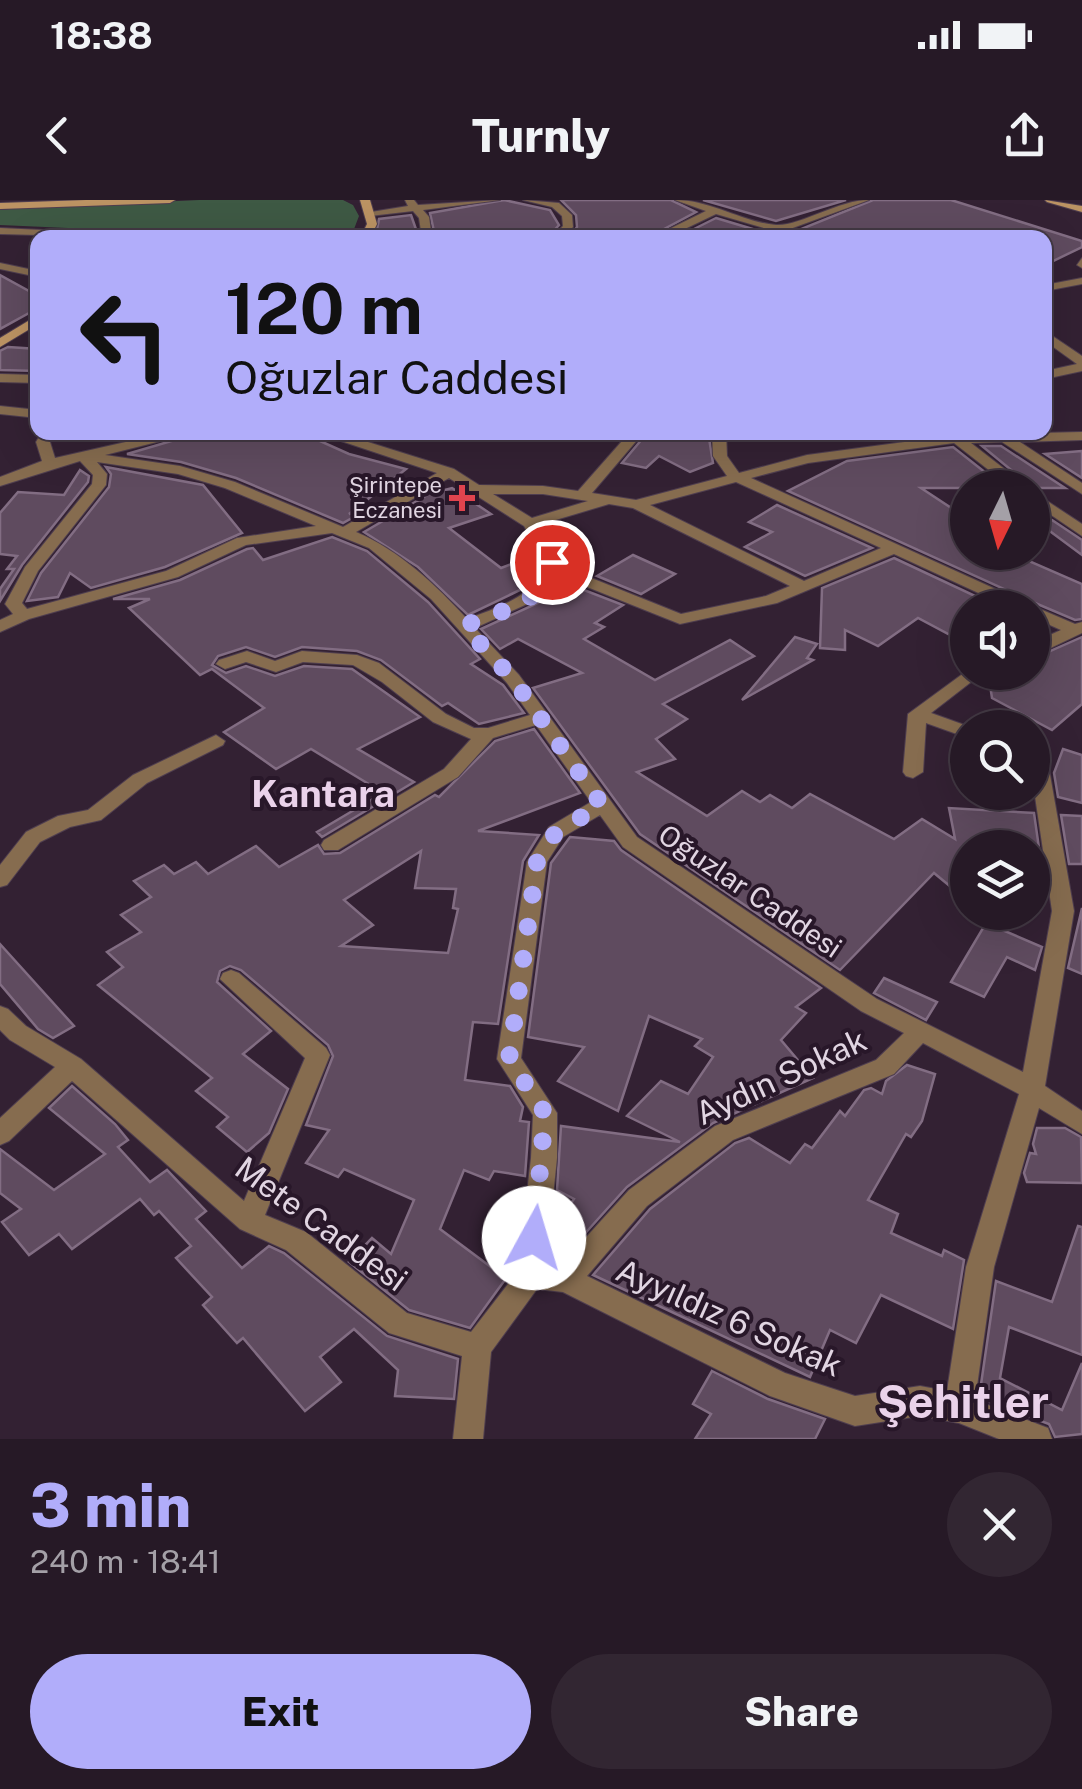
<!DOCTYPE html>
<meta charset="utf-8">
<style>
body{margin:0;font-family:"Public Sans",sans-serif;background:#322632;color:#f1f3f6;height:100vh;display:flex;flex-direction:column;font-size:38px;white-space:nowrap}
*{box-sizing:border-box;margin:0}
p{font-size:32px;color:#a4a0a7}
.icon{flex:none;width:55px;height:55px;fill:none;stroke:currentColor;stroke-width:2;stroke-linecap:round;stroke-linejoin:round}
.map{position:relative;height:1239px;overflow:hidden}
.side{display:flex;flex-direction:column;background:#261926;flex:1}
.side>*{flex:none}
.guide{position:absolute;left:30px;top:30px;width:1022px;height:210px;border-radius:20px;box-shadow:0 10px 40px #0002,0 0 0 2px #423843;background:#b1adfa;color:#111;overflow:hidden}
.needle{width:65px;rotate:185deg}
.controls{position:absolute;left:950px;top:270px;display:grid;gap:20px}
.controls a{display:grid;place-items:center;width:100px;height:100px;border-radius:50%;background:#261926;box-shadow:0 10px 40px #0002,0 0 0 2px #423843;font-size:50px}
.pin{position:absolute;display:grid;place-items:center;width:85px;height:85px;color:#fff;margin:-42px;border:5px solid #fff;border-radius:50%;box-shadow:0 2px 10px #0007}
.me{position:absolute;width:110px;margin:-55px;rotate:6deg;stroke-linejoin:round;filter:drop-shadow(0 0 8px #0008)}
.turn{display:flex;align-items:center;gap:35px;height:210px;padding:0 30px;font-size:45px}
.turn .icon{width:130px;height:130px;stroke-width:2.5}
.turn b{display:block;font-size:70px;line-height:85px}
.round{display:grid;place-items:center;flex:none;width:105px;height:105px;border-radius:52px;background:#322632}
.summary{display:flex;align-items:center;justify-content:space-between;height:170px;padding:0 30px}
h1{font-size:60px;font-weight:800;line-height:75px;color:#b1adfa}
.button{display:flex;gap:20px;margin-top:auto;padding:20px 30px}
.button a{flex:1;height:115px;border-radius:60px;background:#b1adfa;color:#111;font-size:40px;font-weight:800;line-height:115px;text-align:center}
.button a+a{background:#322632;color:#f1f3f6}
.status{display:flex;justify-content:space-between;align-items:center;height:70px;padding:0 50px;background:#261926;direction:ltr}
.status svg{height:28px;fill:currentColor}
header{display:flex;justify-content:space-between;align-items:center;height:130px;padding:0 30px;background:#261926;font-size:45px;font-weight:800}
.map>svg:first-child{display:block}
</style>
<div class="status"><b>18:38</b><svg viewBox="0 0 49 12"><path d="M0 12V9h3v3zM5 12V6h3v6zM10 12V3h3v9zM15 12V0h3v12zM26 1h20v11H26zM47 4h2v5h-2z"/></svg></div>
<header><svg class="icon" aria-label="back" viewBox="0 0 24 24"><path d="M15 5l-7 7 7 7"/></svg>Turnly<svg class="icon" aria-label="share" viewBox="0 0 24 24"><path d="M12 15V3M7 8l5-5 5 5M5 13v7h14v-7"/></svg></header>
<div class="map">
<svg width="1082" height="1239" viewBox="0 0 1082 1239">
<rect width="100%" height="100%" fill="#332133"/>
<polygon fill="#3e5944" points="199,0 343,0 353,5 359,16 351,37 153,38 158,32 0,25 0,10 9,9"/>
<g fill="#5f4b5f" stroke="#826d83" stroke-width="2.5" fill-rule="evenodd">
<polygon points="504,0 550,10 559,25 547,38 435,36 430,13"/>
<polygon points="561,0 671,0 696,12 647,38 569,38 577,27 576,15"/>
<polygon points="703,0 846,0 776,21"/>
<polygon points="873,0 951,0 1082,41 1082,47 1045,65 1045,38 829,38 801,29"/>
<polygon points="411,15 418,35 376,35 379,19"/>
<polygon points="716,18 766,33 766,38 676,38"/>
<polygon points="0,75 38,96 38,104 29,113 0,129"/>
<polygon points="8,147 38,149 38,171 0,170 0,151"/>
<polygon points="202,232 300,232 349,254 406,269 349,314 366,310 343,323 236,278 181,262 127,254"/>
<polygon points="648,232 708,232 713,263 690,272 659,256 646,268 622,263"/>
<polygon points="982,246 1001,246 1065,288 1033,288"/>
<polygon points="953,247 1005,288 921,288 968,319 968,352 1008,352 1082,384 1082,419 1075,420 1035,403 788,291 847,261"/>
<polygon points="1082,251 1082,278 1045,254"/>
<polygon points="106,267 203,285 242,333 165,367 91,388 70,373 58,397 27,401 41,373 109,287 111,274"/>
<polygon points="80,270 89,276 88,282 22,365 0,401 0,389 14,369 7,369 17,356 0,354 0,313 18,292 64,295"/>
<polygon points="452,288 491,314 449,328 501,368 528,358 539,365 522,389 468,415 418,367 364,332 429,294"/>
<polygon points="777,305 872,348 805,376 745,347 772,332 749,322"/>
<polygon points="1052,320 1082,340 1082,355 1039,323"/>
<polygon points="332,337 367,351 428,402 480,459 471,464 503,485 524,513 479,524 448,503 442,506 381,460 357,451 302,447 275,457 246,447 218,456 212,465 226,473 246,466 275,476 304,466 352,469 420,517 358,549 414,582 322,637 317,632 376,597 361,587 367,583 311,549 276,569 224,532 264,508 212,469 200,475 129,408 150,399 113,399 180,380 247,349 253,348 263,360"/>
<polygon points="633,355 675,374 641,394 597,376"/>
<polygon points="894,358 988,402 968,408 968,430 954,437 918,418 878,446 845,430 845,450 820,448 822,388"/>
<polygon points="558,380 623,405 595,423 604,427 584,439 655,480 730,440 754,456 663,504 687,519 656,539 675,559 637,572 707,616 742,591 760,602 770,595 792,608 810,594 894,639 922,619 955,639 949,608 1034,613 1041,662 1032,662 1032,648 1017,638 1012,644 982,642 979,648 968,648 968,701 934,673 840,770 640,634 533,488 582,473 518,439 500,449 481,429 540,402"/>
<polygon points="795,437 817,444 807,458 813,460 742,500"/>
<polygon points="1082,437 1082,504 1052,530 992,498 988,472 1032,472 1032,459"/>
<path d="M534,529l46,64 -102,38 61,4 -16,26 -25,163 -25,-2 -8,58 45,6 13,21 -3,14 9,1 -4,54 -31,-5 -5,9 -25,-10 -24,59 51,38 10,-11 14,10 -45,62 -61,-18 -60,-48 23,-24 19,16 23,-54 -70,-31 -6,8 -32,-14 23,-33 -23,-5 27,-69 -5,-11 -87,-75 -11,-4 -10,5 -3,11 54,49 -28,23 45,35 -19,44 -22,19 -30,-25 11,-10 -32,-26 16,-13 -114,-93 25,-18 -16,-15 34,-20 -20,-17 30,-18 -17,-16 30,-16 10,9 22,-12 12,12 48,-28 23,21 39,-22 6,9 16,-1 95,-58 4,2 56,-56zM421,651l-6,37 41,1 -3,19 5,1 -10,44 -107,-7 32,-21 -29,-25z"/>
<polygon points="1063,549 1082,555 1082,603 1058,597 1054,573"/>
<polygon points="1061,615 1082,616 1082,664 1069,664"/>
<polygon points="570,637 614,641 621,650 821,788 796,807 806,813 781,840 813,878 713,923 627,987 562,1059 551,1053 554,1028 574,999 557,990 561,926 680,942 627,916 661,881 688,894 713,857 695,846 702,839 649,816 618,911 558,881 584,847 528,837 551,663"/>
<polygon points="1082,708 1082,774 1068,768"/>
<polygon points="986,723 1042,747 1035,770 1007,757 984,797 951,782"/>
<polygon points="0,744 74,826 53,838 38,829 0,784"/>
<polygon points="884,778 937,802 926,820 874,793"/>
<polygon points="907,865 935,874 922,921 911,937 906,934 868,1000 898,1014 891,1033 942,1056 944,1050 964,1060 953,1129 881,1095 856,1143 830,1130 810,1177 593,1075 650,1009 735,943 749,938 790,963 805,944 812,948 840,911 845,916 864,890 871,888 882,894 886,881"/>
<polygon points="72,886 115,924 128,940 118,947 150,982 167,970 206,1011 196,1019 242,1068 269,1046 284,1053 387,1136 458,1159 454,1199 395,1196 398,1170 354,1129 320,1157 341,1182 305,1211 243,1138 237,1143 203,1105 212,1097 176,1058 191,1046 159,1011 154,1015 140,999 72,1049 59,1034 29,1055 2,1022 21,1009 0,993 0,949 54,990 105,954 49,908"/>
<polygon points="1037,928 1065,928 1081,937 1082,983 1027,982 1024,973 1030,953 1036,954 1033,944"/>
<polygon points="1078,1026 1082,1027 1082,1155 1009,1127 1000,1178 1062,1210 1082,1163 1082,1234 1055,1237 1049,1224 979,1198 996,1081 1052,1102"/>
<polygon points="712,1171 768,1199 825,1219 815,1239 695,1239 711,1214 693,1204"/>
</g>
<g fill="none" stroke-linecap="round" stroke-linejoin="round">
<g stroke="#4f3e4f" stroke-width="2">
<g id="street">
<polygon points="405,0 414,0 418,5 500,0 423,10 429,17 432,38 422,38 419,18 413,11 370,16 365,13 408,6"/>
<polygon points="523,0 559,3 572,15 573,27 563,38 551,38 563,26 562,16 552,7"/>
<path d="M675,0c36,0 67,22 101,25 25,1 62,-25 93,-25l-79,29 26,9h-18l-82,-24 -50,24h-15l55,-27z"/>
<polygon points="0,28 150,35 155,38 0,34"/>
<polygon points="1082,58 1082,68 1077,65"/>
<polygon points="0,63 38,71 38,77 0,69"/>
<polygon points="1082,78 1082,84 1045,91 1045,85"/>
<polygon points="1045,131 1082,156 1082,171 1045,179 1045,171 1077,164 1045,141"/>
<polygon points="0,174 38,175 38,183 0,182"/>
<polygon points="0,206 38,210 38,218 0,214"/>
<path d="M42,232h14l-6,10 5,16 115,-26h27l-92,23 75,11 55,16 108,45 94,-54 -123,-41h22l118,37 25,16 64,1 35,5 52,-59h14l-52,61 44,7 91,-24 -14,-20 -1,-24h14l1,24 12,17 68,-18 150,-20 125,-3v8l-62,2 62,41v11l-80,-52 -31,1 58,45h-17l-58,-45 -146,20 -57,15 282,128 42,18 7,-2v11l-44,21 -6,1v-12l29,-13 -29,-13v-9h-21l-117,-54 -117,49 -97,21 -123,-49 -19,24 -63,29 44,47 118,162 240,162 146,73 29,-161 -20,-135v-33l14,9 28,159 -29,175 37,25v23l-43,-26 -45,159 -19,133 73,28 4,11h-53l-40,-16 -39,-7 -65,10 -85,-30 -207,-104 -26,-3 -46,63 -8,87h-30l9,-83 -73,-23 -103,-83 -46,-21 -168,-148 -63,60 -9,4v-27l55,-51 -45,-27 -10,-10v-24l8,3 18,17 55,33 163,142 61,-143 -85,-79 3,-6 8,-3 8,3 87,75 4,7 -65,160 41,17 101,81 64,19 47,-61 13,-113 2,-43 -36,-56 30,-197 22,-35 42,-25 -55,-77 -43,13 -35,39 -120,73h-14l-3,-5 3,-5 120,-71 27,-30 -38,-17 -51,-40 -29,-17 -50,-3 -27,10 -30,-10 -21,7 -9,-5 3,-4 28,-9 28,10 27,-10 55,4 22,8 67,51 28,14h14l42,-13 -23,-32 -76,-84 -62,-51 -37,-15 -86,12 -68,32 -149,42 -29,13v-12l13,-6 -8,-10 20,-37 67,-83 1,-9 -13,-14 -80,25v-9l42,-16 -6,-19zM97,262l81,12 47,14 91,38 -79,12 -71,33 -139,38 -5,-6 16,-32 68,-86 1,-11zM449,278l75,48 20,35c-7,36 -46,46 -77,58 -31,-34 -68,-69 -111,-87zM736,282l145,66 -77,33 -154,-76zM493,294h50l45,7 -56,17zM609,304l24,4 157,78 -24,10 -85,18 -122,-49 -20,-40zM600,615l23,32 238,164 43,22 -28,27 -161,66 -86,64 -69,76 -14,-2 11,-106v-45l-36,-55 26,-196 16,-25zM923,843l96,51 -53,173 -19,124 -27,-5 -65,10 -70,-23 -198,-97 60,-70 86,-66 161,-66z"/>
<polygon points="1032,291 1082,324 1082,336 1032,302"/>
<polygon points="968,470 968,472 984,472 931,513 973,528 968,528 968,538 926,523 923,572 913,578 906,576 903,572 908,514"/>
<polygon points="216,535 225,541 223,545 147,583 101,620 70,627 40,642 7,685 0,687 0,665 26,632 58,616 88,610 133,575"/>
</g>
</g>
<g stroke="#4f3e4f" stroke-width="2">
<g id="secondary">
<polygon points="86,0 175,0 170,3 0,9 0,3"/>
<polygon points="360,0 370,0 377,24 370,38 360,38 367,24"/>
<polygon points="1045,0 1082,6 1082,12 1047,2"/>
<polygon points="38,115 38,124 0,147 0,138"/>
</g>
</g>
<use href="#street" fill="#866c4f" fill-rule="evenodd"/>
<use href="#secondary" fill="#bc9363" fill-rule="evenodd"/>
</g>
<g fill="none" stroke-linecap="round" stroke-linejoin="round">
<path stroke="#b1adfa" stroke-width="18" stroke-dasharray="0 32.4" d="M534,1038l11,-125 -36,-54 28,-197 19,-30 46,-27 -89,-126 -49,-53c28,-12 89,-26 88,-64"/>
</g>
<path fill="#e0444e" stroke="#281729" stroke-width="4" d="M457 283h10v10h10v10h-10v10h-10v-10h-10v-10h10z"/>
<g text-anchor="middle" stroke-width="8" stroke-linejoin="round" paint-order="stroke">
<g font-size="22" fill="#e1d5e2" stroke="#281729" text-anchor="end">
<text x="442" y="293">Şirintepe<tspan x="442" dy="25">Eczanesi</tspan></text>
</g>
<g font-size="28" fill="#e1d5e2" stroke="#281729">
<text transform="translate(750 691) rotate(34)" y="10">Oğuzlar Caddesi</text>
</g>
<g font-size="32" fill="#e1d5e2" stroke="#281729">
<text transform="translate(781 877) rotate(-25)" y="11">Aydın Sokak</text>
<text transform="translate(321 1024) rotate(36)" y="11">Mete Caddesi</text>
<text transform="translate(729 1118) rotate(24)" y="11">Ayyıldız 6 Sokak</text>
</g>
<g font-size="38" font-weight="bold" fill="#ead2ea" stroke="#281729">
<text x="323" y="607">Kantara</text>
</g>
<g font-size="45" font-weight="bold" fill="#ead2ea" stroke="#281729">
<text x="963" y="1218">Şehitler</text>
</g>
</g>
</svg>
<div class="controls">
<a><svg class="needle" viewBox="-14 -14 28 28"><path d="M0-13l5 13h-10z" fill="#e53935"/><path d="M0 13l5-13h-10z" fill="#a4a0a7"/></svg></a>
<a><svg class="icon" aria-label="sound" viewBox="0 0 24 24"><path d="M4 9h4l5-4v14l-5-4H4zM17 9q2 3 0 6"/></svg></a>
<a><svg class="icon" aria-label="search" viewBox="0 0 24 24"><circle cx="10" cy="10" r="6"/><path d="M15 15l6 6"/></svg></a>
<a><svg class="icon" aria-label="layers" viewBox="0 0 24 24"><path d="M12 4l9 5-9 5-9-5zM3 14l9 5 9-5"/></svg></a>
</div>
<div class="pin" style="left:552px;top:362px;background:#d93025"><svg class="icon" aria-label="arrive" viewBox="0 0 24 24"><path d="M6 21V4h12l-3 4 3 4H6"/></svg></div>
<svg class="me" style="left:534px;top:1038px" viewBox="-20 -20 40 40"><circle r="19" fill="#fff"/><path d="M0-13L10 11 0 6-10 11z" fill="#b1adfa"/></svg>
<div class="guide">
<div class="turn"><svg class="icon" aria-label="left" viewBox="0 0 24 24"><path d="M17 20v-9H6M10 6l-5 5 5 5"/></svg><div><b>120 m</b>Oğuzlar Caddesi</div></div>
</div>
</div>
<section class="side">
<div class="summary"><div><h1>3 min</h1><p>240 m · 18:41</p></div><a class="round"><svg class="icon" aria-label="close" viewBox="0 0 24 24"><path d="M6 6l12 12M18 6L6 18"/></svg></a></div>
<div class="button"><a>Exit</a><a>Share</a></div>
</section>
